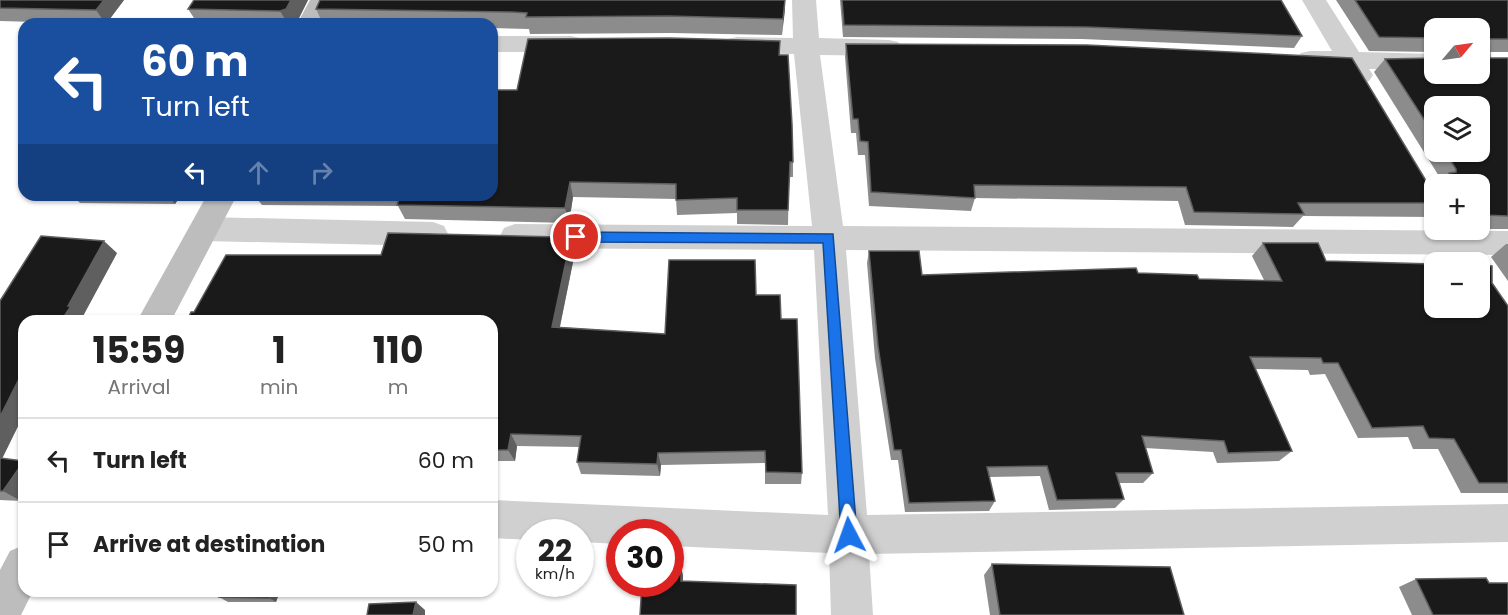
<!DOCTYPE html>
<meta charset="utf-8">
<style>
body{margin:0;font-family:Poppins,sans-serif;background:#f6f6f6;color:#222;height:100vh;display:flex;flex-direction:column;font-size:22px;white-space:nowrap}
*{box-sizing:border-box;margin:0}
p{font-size:20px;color:#767676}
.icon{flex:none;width:33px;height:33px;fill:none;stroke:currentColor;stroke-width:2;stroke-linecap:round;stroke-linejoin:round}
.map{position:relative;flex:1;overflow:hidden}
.side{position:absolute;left:18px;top:315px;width:480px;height:282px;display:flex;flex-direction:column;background:#fff;border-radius:18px;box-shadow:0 2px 4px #0004}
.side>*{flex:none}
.top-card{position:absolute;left:18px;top:18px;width:480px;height:183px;border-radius:18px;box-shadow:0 2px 4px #0004;background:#1a4fa0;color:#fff;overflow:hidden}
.needle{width:39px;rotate:61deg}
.fabs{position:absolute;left:1424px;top:18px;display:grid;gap:12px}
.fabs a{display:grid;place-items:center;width:66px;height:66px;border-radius:12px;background:#fff;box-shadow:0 2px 4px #0004;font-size:30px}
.speed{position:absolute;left:516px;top:519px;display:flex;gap:12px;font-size:30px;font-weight:700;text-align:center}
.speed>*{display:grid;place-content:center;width:78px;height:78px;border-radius:50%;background:#fff;box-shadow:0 2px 4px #0004;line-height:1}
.speed small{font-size:15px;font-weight:400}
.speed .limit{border:9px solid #d22;background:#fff;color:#111}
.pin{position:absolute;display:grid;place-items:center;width:51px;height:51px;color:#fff;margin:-26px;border:3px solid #fff;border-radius:50%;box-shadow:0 2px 6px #0007}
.me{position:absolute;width:66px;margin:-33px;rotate:356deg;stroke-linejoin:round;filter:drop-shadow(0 0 4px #0008)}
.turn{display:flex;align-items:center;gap:21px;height:126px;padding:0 24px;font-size:27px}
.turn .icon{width:78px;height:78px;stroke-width:2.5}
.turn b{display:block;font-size:42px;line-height:51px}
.lanes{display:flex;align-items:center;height:57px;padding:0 24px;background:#0003;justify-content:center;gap:30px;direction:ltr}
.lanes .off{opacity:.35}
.eta{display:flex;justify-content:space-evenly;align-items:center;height:102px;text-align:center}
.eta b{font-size:36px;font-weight:700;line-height:42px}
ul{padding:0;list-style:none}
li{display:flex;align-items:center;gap:18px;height:84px;padding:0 24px;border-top:2px solid #e0e0e0}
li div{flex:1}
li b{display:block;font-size:22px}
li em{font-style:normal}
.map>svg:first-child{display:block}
</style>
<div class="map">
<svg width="1508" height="615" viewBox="0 0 1508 615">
<rect width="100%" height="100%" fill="#fff"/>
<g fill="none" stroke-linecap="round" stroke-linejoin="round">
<g fill="#d0d0d0" fill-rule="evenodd">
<polygon points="792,0 816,0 819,38 889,40 898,42 902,48 898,54 889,56 820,55 843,226 1508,231 1508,255 846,250 867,515 1508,504 1508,542 869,554 873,615 831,615 829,553 670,546 670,532 620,532 620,544 580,542 580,532 530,532 530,540 492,538 492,500 828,515 814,250 515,248 504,244 500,236 504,228 515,224 812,226 794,54 737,53 728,51 724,45 728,39 737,37 793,38"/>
<polygon points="1302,0 1326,0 1359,52 1434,54 1434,70 1369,69 1373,75 1369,81 1360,84 1351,81 1343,68 1301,65 1297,59 1301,53 1310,51 1332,51"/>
<polygon points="492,36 571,36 580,38 584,44 580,50 571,52 492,52"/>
<polygon points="204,217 433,222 444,226 448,234 444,242 433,246 204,241 193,237 189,229 193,221"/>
</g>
<g fill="#bdbdbd" fill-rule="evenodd">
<polygon points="310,0 334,0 323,24 297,24"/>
<polygon points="207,195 237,195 171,321 137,321"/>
<polygon points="24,545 24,591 33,591 21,615 0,615 0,570 10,551"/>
</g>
</g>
<g fill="#8c8c8c" fill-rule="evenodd">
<polygon points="0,0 124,0 106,24 0,21"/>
<polygon points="194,0 308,0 296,24 198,24 188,9"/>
<polygon points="785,0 782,35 671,33 530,34 529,29 492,28 492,24 323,24 316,9"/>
<polygon points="840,0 1281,0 1302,36 1294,48 1082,39 843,37"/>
<path d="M1336,0h172v52h-18v6h18v171h-29v-45h-41l4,-3 -68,-109 11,-13 49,15 45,-46h-45v24l-65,-1zM1434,106l45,46h-45z"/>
<polygon points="780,41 780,55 793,162 793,177 789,177 788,225 737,224 737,213 677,215 676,199 573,197 569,223 405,219 398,206 262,205 254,195 492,195 517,90"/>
<polygon points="846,44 1434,194 1434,217 1303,216 1293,227 1185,225 1178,201 975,198 971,211 869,206 865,155 858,155 856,133 851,133 845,57"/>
<polygon points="72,195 181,195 175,204 80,203"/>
<polygon points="559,237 563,248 573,262 560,327 665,334 756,295 781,319 802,473 801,484 765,484 765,463 661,465 660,476 581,474 577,462 579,447 517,446 515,461 492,461 492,321 194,312 381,255"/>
<polygon points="1263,243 1326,261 1492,283 1508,306 1508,493 1461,493 1438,449 1413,449 1408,437 1358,438 1325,374 1310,375 1308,370 1256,369 1292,451 1279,461 1217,463 1213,452 1145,448 1153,473 1143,483 1119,483 1124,499 1115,508 1049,510 1040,476 989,477 995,501 989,511 905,512 898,460 891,460 875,358 867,263 869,251 922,275 1138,273 1199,279 1264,280 1252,256"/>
<polygon points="1506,244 1508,244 1508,281 1491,257"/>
<polygon points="117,253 83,316 85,318 83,321 24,321 24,414 2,458 21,501 0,500 0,301"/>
<polygon points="992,564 1184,615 990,615 984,575"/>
<polygon points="1416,579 1489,583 1508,615 1412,615 1399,587"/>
<polygon points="222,591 280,591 276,602 228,602 219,597"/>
</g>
<g fill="#5f5f5f">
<polygon points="104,0 124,0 106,24 96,10"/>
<polygon points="291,0 308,0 296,24 288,24 280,11"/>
<polygon points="785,0 785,10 782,35 783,19"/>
<polygon points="570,182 573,197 569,223 565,208"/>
<polygon points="168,195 181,195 175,204"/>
<polygon points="559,237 564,251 557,248"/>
<polygon points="104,241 117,253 83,316 85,318 83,321 61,321 68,306"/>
<polygon points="569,247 573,262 557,340 552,327"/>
<polygon points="20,377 24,380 24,414 0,463 0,417"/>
<polygon points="511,434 517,446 515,461 508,450"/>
<polygon points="658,453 661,465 660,476 657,464"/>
<polygon points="24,462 24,496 21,501 3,491"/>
<polygon points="681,567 683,575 683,589 681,581"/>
<polygon points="271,591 280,591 276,602 269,598"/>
<polygon points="416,602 425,610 425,615 413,615"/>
</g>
<g fill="#1a1a1a" stroke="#5f5f5f" stroke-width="1.5">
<polygon points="0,0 104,0 96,10 0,8"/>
<polygon points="194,0 291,0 286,9 280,11 188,9"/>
<polygon points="320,0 785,0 783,19 669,16 526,17 527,13 512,12 316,9"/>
<polygon points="842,0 1281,0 1302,36 1087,27 844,25"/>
<polygon points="1355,0 1508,0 1508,39 1489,39 1490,58 1508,58 1508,216 1483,215 1479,209 1479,184 1449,184 1449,173 1456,172 1456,169 1445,152 1479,152 1479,106 1434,106 1434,135 1385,59 1434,58 1434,74 1479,74 1479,28 1434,28 1434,38 1379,37"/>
<polygon points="669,38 780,41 779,55 788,55 792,124 793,162 790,162 788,210 737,210 737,198 676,200 676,184 570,182 565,208 397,205 400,195 492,195 492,90 517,90 528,39"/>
<polygon points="846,44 1087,45 1352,58 1434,194 1434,203 1298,203 1304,214 1194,212 1186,187 974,185 975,198 871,192 868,142 860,141 858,119 853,119"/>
<polygon points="388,233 559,237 557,248 569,247 552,327 665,334 669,260 755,260 756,295 780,295 781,319 797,319 802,473 766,472 765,451 658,453 657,464 577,462 581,436 511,434 508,450 492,450 492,321 187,321 191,312 194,312 226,255 381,255"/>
<polygon points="41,236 104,241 68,306 71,306 61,321 24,321 24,377 20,377 0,417 0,301"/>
<polygon points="1263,243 1318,243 1326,261 1434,264 1434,308 1479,308 1479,265 1492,266 1492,283 1508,306 1508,483 1479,483 1454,439 1429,438 1423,426 1372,428 1338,363 1323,363 1321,358 1250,357 1292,451 1228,453 1224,441 1142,436 1153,473 1116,473 1124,499 1057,500 1047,466 987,467 995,501 909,503 901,450 894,450 878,346 869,251 919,251 922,275 1136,268 1138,273 1197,275 1199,279 1282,281"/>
<polygon points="0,458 24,461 3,491 0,491"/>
<polygon points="992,564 1170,567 1184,615 1000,615"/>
<polygon points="670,567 681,567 681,581 796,585 796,615 640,615 642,584 670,584"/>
<polygon points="1486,578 1489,583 1508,583 1508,615 1433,615 1416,579"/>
<polygon points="222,591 271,591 269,598 219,597"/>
<polygon points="416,602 413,615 367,615 369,604"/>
</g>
<polygon fill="#1a73e8" stroke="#114b97" stroke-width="1.5" points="576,232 833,234 857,535 855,541 849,543 843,541 841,535 823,243 576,242 570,237"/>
</svg>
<div class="fabs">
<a><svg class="needle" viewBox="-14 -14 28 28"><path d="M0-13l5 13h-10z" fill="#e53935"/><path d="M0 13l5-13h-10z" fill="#767676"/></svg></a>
<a><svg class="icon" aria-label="layers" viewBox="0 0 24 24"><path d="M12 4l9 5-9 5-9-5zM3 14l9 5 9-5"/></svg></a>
<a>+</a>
<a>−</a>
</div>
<div class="speed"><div>22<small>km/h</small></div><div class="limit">30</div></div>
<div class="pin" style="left:576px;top:237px;background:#d93025"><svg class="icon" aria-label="arrive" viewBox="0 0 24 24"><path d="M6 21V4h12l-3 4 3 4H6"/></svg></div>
<svg class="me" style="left:849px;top:535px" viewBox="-20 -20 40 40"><path d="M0-17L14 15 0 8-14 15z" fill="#1a73e8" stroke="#fff" stroke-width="4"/></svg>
<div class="top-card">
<div class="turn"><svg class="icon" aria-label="left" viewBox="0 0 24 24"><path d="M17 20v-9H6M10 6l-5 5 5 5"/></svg><div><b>60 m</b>Turn left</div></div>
<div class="lanes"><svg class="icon" aria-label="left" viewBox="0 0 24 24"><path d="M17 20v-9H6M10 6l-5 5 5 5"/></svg><svg class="icon off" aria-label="ahead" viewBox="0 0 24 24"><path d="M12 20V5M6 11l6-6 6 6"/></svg><svg class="icon off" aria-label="right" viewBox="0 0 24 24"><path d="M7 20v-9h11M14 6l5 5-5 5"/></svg></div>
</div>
<section class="side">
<div class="eta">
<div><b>15:59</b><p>Arrival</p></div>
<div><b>1</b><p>min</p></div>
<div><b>110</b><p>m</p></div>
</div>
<ul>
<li><svg class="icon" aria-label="left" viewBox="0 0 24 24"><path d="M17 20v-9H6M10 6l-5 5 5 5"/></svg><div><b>Turn left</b></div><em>60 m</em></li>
<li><svg class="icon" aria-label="arrive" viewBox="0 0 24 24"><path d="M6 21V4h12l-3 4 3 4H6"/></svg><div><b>Arrive at destination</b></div><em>50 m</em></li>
</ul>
</section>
</div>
